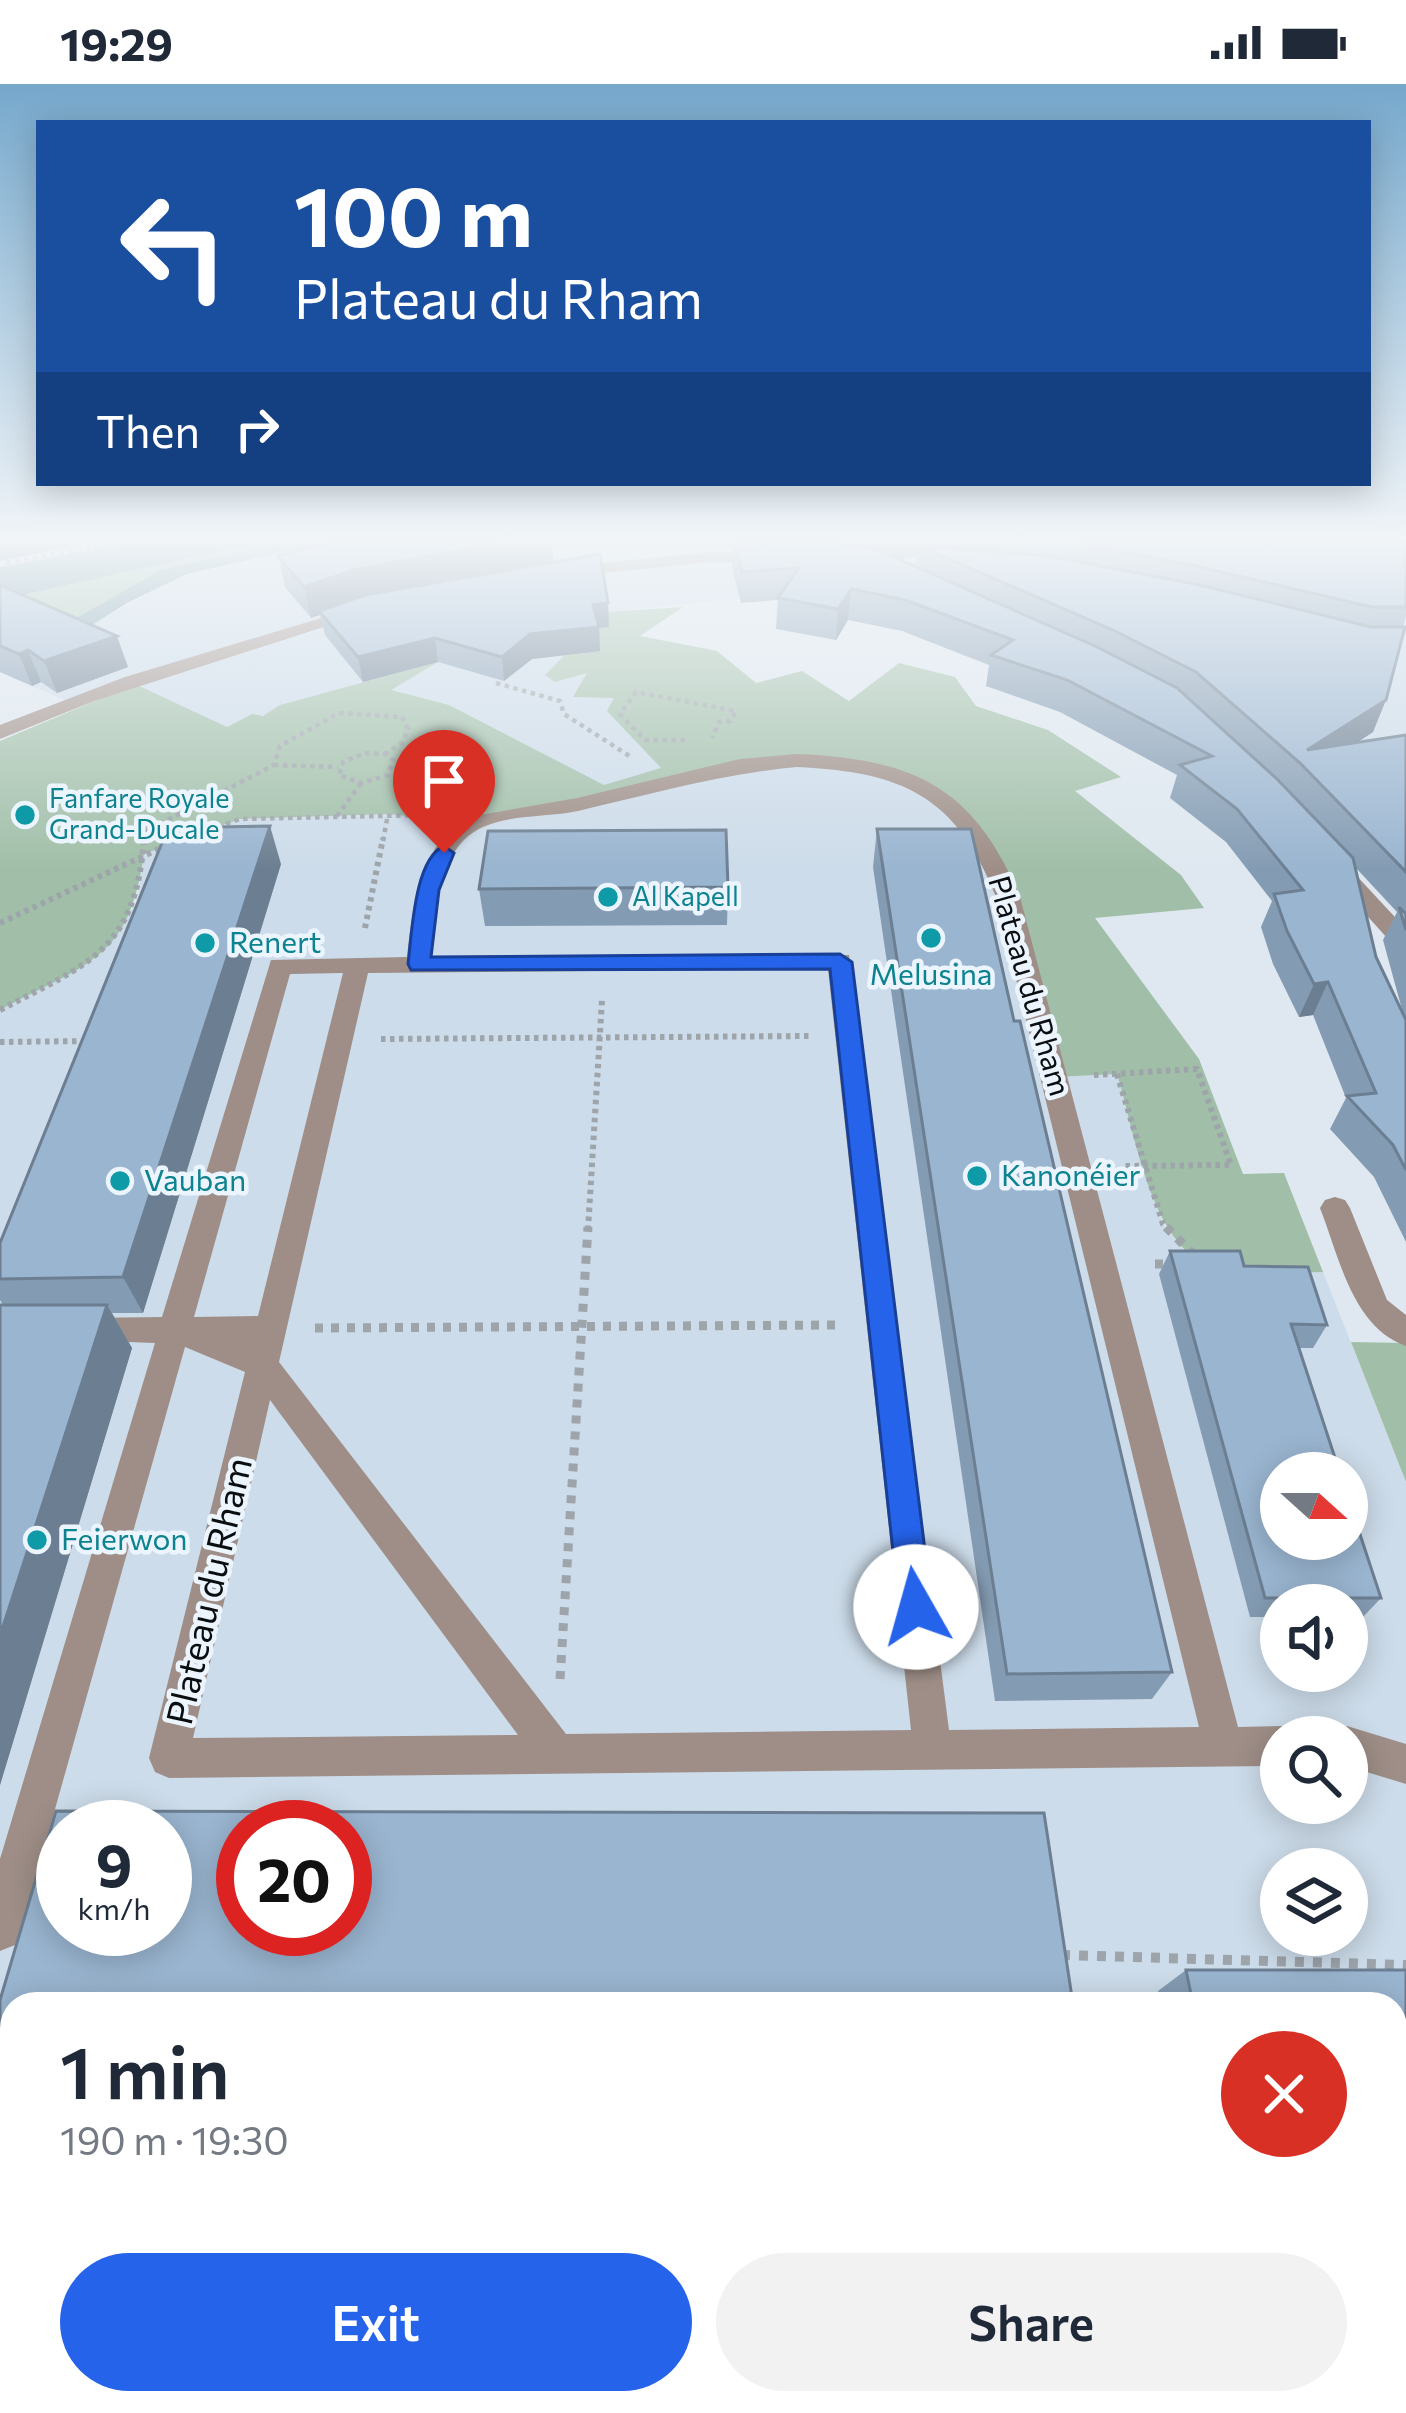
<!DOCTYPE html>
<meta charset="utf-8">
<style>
body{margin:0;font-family:Commissioner,sans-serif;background:#f2f2f3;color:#1f2937;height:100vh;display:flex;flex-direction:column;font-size:45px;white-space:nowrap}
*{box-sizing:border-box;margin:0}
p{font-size:39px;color:#747a83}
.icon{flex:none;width:66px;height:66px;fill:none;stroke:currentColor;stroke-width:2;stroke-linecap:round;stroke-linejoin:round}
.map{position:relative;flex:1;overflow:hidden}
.drawer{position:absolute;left:0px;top:1908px;width:1407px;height:423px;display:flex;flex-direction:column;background:#fff;border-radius:36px 36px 0 0;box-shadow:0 6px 30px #0003}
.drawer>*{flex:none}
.guide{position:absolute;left:36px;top:36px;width:1335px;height:366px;border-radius:0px;box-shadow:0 6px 30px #0003;background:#1a4fa0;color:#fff;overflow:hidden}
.needle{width:78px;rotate:111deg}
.buttons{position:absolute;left:1260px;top:1368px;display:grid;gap:24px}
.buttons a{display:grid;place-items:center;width:108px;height:108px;border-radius:50%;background:#fff;box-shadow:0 6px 30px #0003;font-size:60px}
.speed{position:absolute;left:36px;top:1716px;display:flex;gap:24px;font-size:60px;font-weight:700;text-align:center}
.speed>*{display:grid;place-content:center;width:156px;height:156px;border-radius:50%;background:#fff;box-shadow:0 6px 30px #0003;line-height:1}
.speed small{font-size:30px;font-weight:400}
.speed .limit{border:18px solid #d22;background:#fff;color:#111}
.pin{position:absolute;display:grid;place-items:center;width:102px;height:102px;color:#fff;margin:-123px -51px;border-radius:50% 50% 50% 0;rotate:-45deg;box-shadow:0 0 12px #0007}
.pin .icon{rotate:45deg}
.me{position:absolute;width:132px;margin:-66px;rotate:353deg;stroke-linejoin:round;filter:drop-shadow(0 0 9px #0008)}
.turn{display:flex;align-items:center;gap:42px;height:252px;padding:0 60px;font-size:54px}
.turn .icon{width:156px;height:156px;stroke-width:2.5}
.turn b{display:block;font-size:84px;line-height:102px}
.then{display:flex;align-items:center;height:114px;padding:0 60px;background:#0003;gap:24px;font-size:45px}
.round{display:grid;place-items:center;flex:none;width:126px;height:126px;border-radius:63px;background:#f2f2f3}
.overview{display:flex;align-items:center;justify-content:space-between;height:204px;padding:0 60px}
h1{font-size:72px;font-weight:600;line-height:90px}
.primary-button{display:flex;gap:24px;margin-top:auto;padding:24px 60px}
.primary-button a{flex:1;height:138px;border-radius:72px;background:#2563eb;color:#fff;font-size:48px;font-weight:600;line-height:138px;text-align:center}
.primary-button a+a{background:#f2f2f3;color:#1f2937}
.status{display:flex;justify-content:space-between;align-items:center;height:84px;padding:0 60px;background:#fff;direction:ltr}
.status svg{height:33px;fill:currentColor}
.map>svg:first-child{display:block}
</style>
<div class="status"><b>19:29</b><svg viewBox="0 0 49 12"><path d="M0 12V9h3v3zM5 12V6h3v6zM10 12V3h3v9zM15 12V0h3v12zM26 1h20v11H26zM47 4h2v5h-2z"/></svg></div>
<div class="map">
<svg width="1406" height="2329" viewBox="0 0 1406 2329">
<rect width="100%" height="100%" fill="#dfe8f0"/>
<g fill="#cddcea" fill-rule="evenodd">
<polygon points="321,459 1169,459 1406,504 1406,834 1310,552 751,513 608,528 609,543 596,545 588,588 615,613 608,627 662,685 604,701 449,621 389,606 433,580 281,621 263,632 252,630 227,643 71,619 0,588 187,490"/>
<path d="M854,679l95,42 168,269 46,150 17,22 25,17 69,10 49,-1 83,210v931h-1406v-1403l97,-53 40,-54 7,-49 96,-35 148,-5 84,9 252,-58zM1281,1389h66v66h-66zM1281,1521h66v66h-66zM1281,1653h66v66h-66zM63,1743h102v102h-102zM243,1743h102v102h-102zM1281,1785h66v66h-66zM12,1920h1383v399h-1383z"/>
</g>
<g fill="#a1bfa8">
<polygon points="257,459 279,459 160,486 57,545 0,516"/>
<path d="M683,523l-43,29 77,15 39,32 46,-12 47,30 50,-38 56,14 21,29 72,24 73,47 -46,14 106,84 23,33 -109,10 104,141 44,115 41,-1 39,99c-36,1 -86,5 -120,-10 -53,-23 -70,-136 -86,-188l-61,3 -69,-230 -87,-70 -109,-18 -320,64 -83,-9 -148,5 -96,35c-15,107 -57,109 -144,156v-269l135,-57 92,43 25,-13 11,2 17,-11 158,-43 -47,28 58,15 155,80 57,-17 -54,-57 7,-13 -41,-1 14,-24 -32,9 -10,-7 62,-63z"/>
<polygon points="1351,1258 1406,1259 1406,1398"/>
</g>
<g fill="#6c95a1">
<polygon points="126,459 257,459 0,516 0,483"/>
<polygon points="279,459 321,459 187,490 127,519 81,548 57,545 160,486"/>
</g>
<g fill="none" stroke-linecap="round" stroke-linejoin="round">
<g stroke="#9da4aa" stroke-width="4.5" stroke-dasharray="4.5 4.5" stroke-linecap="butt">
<polyline points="6,479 112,459"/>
<polyline points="496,599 560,617 564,630 631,673"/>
<polyline points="685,656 645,656 620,630 636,608 736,627 730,637 719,638 712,654"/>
<polygon points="365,669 385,670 393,676 388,691 361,699 339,691 343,678"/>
<polyline points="274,681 338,683"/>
<polyline points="337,732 361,699"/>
<polyline points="209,746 240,735 426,731"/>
<polyline points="143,757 144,748 274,681 280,662 339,629 402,633 408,645 402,659 385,670"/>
<polyline points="383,757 388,730"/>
</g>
<g stroke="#9da4aa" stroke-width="6" stroke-dasharray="4.5 4.5" stroke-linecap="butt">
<polyline points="0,839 167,761"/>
<polyline points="365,844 383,754"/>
<path d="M0,926c90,-47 136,-60 144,-172"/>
<polyline points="381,955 810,952"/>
<polyline points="0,958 90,957"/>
<polyline points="1117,990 1163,1140 1169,1146"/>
<polyline points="1094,991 1197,985 1231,1081 1121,1082"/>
<polyline points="588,1146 602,916"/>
</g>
<g stroke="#9da4aa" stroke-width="9" stroke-dasharray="8 8" stroke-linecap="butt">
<polyline points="1166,1143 1196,1173"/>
<polyline points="1155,1180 1173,1180"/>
<polyline points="315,1244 840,1241"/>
<polyline points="560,1595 588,1143"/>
</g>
<polyline stroke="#9da4aa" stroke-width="10" stroke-dasharray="9 9" stroke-linecap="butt" points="1061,1871 1406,1881"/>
<g fill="#9e8e87" fill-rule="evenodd">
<polygon points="710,468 773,469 782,474 773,479 710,478 564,493 555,488 564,483"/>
<polygon points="351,525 367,529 94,617 0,655 0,641 125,593"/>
<path d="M797,670c116,5 177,32 223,143l218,830 43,-1 14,6 2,5h-16v29l-1112,12 -14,-6 -6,-14 96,-386 -60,-25 -164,583 -6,15 -15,6v-92l155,-516 -81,-3 -5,-9 5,-9 11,-4 77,-1 109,-357 136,-3c6,-53 12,-105 56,-139l114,-20 163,-39zM797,683c105,5 159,28 199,130l203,830 -250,3 -100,-775 -417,1c4,-36 4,-87 31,-115 27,-29 78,-22 115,-30 74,-17 143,-37 219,-44zM828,885l83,761 -345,4 -287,-372 89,-389zM343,889l-85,343 -64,1 96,-343zM270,1316l248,335 -325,3z"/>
<polygon points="1333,773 1341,775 1406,845 1406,868 1397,865 1325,785 1325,775"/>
<path d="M1335,1113l10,3 5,8 37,92 19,15v31c-54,-19 -67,-90 -86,-138l5,-8z"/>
<polygon points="1347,1642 1406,1660 1406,1700 1347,1682 1347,1653 1331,1653"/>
</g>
</g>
<g fill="#849cb3" fill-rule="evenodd">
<polygon points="552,459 553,478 609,543 599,544 600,567 532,575 504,597 438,578 363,598 325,551 320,531 311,534 285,503 278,472"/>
<path d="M726,459h680v73l-33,116 -17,11 50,-8v507l-32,-65 -44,-48 16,-31 -33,-83 -14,2 -26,-53 -12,-37 11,-26 -46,-59 -56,-44 7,-23 -117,-63 -74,-26 3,-21 -87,-34 -54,-11 -12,20 -60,-11 2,-29 -37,3 -9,-36 1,-19h-5zM917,472l-1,11 -17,-8zM1356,784l41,44 -14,28 21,77 -28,-60z"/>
<polygon points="0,501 128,583 57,609 41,598 32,602 0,588"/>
<polygon points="877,745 1014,937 1172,1588 1152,1615 995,1617 873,783"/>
<polygon points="281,780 143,1229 112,1229 132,1264 0,1701 0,1221 3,1221 0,1216 0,1159"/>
<polygon points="728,803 727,841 485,842 479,805"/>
<polygon points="1170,1167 1244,1182 1327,1241 1313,1264 1299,1264 1381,1514 1363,1533 1347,1533 1347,1521 1281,1521 1281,1533 1250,1533 1159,1190"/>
<path d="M56,1727l988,2 29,191h-1061v399h1383v-399h-234l-3,-13 28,-21h220v442l-1406,-4v-408zM63,1743h102v102h-102zM243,1743h102v102h-102z"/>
</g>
<g fill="#6c7f92">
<polygon points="0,459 90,459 0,477"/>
<polygon points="500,459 552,459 553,480 319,527 320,531 311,534 304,503 357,485"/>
<polygon points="883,459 923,459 922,463 919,462 917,472 881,478"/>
<polygon points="851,505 848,536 836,556 838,525"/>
<polygon points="608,519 609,543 599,544 600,567 532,575 504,597 502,573 530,550 593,521"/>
<polygon points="117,552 128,583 57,609 44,577"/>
<polygon points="435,554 438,578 363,598 358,573"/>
<polygon points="28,566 41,598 32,602 19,570"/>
<polygon points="1386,616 1373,648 1310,689 1307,666"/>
<polygon points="270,742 281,780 143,1229 123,1193"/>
<polygon points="1328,898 1313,931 1299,933 1314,900"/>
<polygon points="107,1221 132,1264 0,1701 0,1552"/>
</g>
<g fill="#9ab5d0" stroke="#6c7f92" stroke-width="3" fill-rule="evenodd">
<polygon points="325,459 500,459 357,485 304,503 278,472"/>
<polygon points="734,459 838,459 878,466 1095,562 1177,604 1277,695 1353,774 1376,873 1406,936 1406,1086 1393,1061 1347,1012 1376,1009 1328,898 1314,900 1287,847 1274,810 1303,806 1237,725 1180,681 1212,672 1067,596 991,571 1013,556 905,516 851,505 838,525 778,514 799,484 742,488"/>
<polygon points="1074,459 1406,459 1406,523 1372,523 1196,482"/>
<polygon points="919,462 1048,472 1195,500 1371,543 1405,543 1386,616 1307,666 1406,651 1406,788 1300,679 1196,588 1113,546"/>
<polygon points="600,470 608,519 593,521 599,543 530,550 502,573 435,554 358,573 319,527 365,511"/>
<polygon points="0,501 117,552 44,577 28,566 19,570 0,562"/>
<polygon points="270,742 123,1193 0,1195 0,1159 168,744"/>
<polygon points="877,745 971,745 1014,937 1020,937 1172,1588 1007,1590"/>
<polygon points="726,746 728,803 479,805 488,747"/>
<polygon points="1399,823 1406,830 1406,846"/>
<polygon points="1170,1167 1240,1167 1244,1182 1308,1183 1327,1241 1291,1240 1340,1389 1281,1389 1281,1455 1347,1455 1347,1411 1381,1514 1265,1514"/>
<polygon points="0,1221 107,1221 0,1552"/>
<path d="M56,1727l988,2 29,191h-1061v399h1383v-399h-202l-7,-34h220v442l-1406,-4v-408zM63,1743h102v102h-102zM243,1743h102v102h-102z"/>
</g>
<linearGradient id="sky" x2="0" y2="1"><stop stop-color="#76a8cc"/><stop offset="0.58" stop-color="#f1f5f8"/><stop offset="1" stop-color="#f1f5f8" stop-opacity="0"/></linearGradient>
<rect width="1406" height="785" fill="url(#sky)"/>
<path fill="#2563eb" stroke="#184099" stroke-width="3" d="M444,762l10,7 -15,37 -8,67 409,-3 12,8 80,645 -5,11 -11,5 -12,-5 -5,-11 -69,-638 -419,1 -3,-6c4,-30 6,-105 36,-118z"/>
<g fill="#0f9aa8" stroke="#ecf5fe" stroke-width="4.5">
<circle cx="25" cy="731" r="12"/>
<circle cx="608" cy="813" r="12"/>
<circle cx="931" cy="854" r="12"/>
<circle cx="205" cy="859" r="12"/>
<circle cx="977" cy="1092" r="12"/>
<circle cx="120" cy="1097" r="12"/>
<circle cx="37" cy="1456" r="12"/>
</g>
<g text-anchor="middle" stroke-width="9" stroke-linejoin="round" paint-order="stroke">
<g font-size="27" fill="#0d838f" stroke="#ecf5fe" text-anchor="start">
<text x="49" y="724">Fanfare Royale<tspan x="49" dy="31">Grand-Ducale</tspan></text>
<text x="632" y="822">Al Kapell</text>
</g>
<g font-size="30" fill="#0d838f" stroke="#ecf5fe" text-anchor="start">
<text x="229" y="869">Renert</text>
<text x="931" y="901" text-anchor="middle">Melusina</text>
<text x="1001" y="1102">Kanonéier</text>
<text x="144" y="1107">Vauban</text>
<text x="61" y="1466">Feierwon</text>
</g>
<g font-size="30" fill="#0b0e10" stroke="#ecf5fe">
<text transform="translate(1029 902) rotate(74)" y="10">Plateau du Rham</text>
</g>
<g font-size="36" fill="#0b0e10" stroke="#ecf5fe">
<text transform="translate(209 1507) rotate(-77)" y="13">Plateau du Rham</text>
</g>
</g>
</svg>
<div class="buttons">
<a><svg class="needle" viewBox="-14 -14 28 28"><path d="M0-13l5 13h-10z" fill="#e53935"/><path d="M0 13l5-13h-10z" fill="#747a83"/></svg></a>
<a><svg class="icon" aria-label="sound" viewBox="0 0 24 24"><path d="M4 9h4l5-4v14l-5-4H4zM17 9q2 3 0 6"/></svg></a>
<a><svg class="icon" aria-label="search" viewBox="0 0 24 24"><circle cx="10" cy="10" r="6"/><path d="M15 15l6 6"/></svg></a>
<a><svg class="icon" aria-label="layers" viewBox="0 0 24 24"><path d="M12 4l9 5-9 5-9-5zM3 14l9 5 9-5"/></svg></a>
</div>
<div class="speed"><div>9<small>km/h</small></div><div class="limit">20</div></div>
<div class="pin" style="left:444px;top:769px;background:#d93025"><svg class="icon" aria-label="arrive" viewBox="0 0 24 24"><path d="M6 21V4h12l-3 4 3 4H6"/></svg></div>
<svg class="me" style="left:916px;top:1523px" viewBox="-20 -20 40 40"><circle r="19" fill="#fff"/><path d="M0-13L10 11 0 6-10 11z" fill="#2563eb"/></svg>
<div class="guide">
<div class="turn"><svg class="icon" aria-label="left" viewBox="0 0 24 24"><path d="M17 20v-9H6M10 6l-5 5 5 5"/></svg><div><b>100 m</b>Plateau du Rham</div></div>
<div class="then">Then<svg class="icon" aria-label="right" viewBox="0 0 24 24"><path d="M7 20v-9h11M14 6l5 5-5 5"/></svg></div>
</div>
<section class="drawer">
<div class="overview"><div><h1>1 min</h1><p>190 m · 19:30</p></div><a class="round" style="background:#d93025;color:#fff"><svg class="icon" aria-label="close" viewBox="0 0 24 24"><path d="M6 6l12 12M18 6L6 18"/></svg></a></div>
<div class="primary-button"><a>Exit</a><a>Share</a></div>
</section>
</div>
